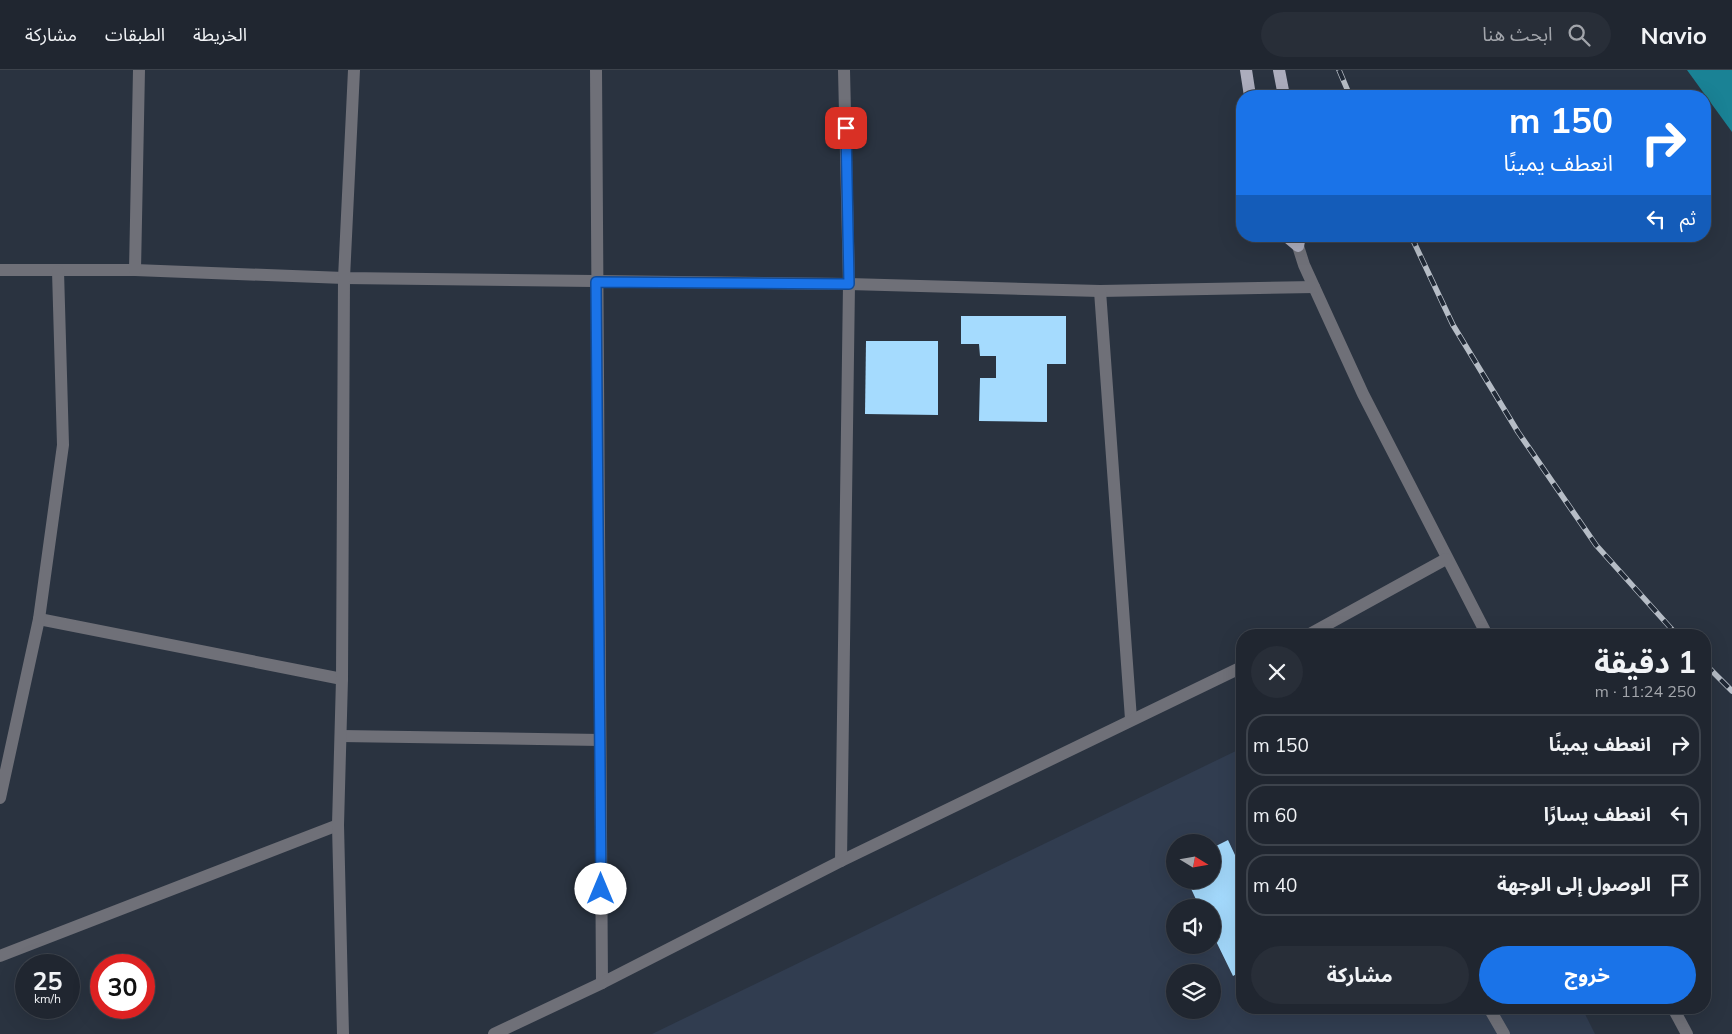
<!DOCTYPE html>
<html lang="ar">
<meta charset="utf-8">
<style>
body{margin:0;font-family:Mulish,"Noto Sans Arabic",sans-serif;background:#282e38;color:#f1f3f6;direction:rtl;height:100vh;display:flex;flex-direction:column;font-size:19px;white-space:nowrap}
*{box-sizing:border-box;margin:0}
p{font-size:16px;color:#a2a5ab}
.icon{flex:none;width:28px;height:28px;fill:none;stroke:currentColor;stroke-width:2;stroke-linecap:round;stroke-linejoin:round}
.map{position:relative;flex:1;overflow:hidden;direction:ltr}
.sheet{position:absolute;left:1236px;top:559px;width:475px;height:385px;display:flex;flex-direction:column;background:#202630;border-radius:20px;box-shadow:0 5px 20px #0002,0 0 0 1px #3d434c;direction:rtl}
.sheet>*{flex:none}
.banner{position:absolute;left:1236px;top:20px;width:475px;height:152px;border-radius:20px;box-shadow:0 5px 20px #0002,0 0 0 1px #3d434c;direction:rtl;background:#1a73e8;color:#fff;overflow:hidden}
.needle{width:32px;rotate:101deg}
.fabs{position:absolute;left:1166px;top:764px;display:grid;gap:10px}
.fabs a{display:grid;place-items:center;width:55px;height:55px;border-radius:50%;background:#202630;box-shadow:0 5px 20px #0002,0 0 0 1px #3d434c;font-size:25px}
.speed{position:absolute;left:15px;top:884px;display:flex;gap:10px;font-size:25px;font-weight:700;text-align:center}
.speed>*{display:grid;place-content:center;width:65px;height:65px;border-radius:50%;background:#202630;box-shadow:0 5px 20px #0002,0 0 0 1px #3d434c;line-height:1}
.speed small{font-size:12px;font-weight:400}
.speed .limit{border:8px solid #d22;background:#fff;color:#111}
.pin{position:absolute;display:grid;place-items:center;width:42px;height:42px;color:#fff;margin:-21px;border-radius:10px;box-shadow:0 2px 8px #0006}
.me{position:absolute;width:55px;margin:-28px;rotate:0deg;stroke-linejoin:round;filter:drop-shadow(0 0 4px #0008)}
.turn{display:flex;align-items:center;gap:18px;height:105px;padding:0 15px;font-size:22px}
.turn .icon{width:65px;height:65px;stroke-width:2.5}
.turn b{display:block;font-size:35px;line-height:42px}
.then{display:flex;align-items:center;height:48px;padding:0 15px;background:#0003;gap:10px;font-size:19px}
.round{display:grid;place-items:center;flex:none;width:52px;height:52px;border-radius:26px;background:#282e38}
.summary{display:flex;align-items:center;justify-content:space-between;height:85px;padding:0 15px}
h1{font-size:30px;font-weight:700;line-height:38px}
.cta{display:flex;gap:10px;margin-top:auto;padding:10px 15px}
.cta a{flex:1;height:58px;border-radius:30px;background:#1a73e8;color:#fff;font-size:20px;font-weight:700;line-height:58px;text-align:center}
.cta a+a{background:#282e38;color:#f1f3f6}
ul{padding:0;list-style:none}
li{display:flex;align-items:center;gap:15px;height:62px;margin:0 10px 8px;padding:0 5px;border:2px solid #3d434c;border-radius:20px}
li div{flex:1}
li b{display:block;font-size:19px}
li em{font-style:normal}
header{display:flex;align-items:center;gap:30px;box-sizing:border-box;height:70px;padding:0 25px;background:#202630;border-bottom:1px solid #3d434c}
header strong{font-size:24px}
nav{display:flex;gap:28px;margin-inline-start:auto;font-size:18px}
.search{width:350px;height:45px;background:#282e38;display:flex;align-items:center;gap:12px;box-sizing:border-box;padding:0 18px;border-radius:28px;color:#a2a5ab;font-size:19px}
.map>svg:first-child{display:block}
</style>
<header>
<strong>Navio</strong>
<div class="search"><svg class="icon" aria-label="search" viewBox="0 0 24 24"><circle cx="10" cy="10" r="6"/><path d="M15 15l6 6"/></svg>ابحث هنا</div>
<nav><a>الخريطة</a><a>الطبقات</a><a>مشاركة</a></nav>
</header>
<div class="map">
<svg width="1732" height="964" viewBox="0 0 1732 964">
<rect width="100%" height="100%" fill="#2a3340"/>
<path fill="#313d50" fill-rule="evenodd" d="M1242,678v260h340l13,26h-943zM1175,772h37v38h-37zM1175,838h37v37h-37zM1175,902h37v38h-37z"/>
<polygon fill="#1a8295" points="1687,0 1732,0 1732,62"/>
<g fill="#a5dbfe">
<polygon points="961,246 1066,246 1066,294 1047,294 1047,352 979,351 980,308 996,308 996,286 980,286 979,274 961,274"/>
<polygon points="866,271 938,271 938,345 865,344"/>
<polygon points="1228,770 1242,800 1242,901 1233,906 1212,863 1212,838 1200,838 1187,810 1212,810 1212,778"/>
</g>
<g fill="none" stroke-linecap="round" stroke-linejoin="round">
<g stroke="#6f7078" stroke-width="12">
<polyline points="596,0 602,913"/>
<polyline points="1298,176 1304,195 1363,324 1487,565"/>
<polyline points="0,200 135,200 344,208 849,214 1100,221 1314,217"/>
<polyline points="135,200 139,0"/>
<polyline points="1100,221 1131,649"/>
<polyline points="39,549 342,609"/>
<polyline points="1308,565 1446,489"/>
<polyline points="341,666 600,670"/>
<polyline points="0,728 39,549 63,375 58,201"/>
<polyline points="841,791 849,214 844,0"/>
<polyline points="0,886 338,755"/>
<polyline points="1489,938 1504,964"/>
<polyline points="1673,938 1687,964"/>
<polyline points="343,964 338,755 342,609 344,208 354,0"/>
<polyline points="494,964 602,913 841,791 1242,597"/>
</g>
<g stroke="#acadbd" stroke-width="12">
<polyline points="1246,0 1250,26"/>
<polyline points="1279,0 1284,26"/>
<polyline points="1286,166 1298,176 1300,166"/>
</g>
<g stroke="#b6bdc6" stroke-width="5.5">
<g id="rail">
<polyline points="1339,0 1350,26"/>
<polyline points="1411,166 1453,255 1518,362 1596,475 1677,565"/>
<polyline points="1705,594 1732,621"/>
</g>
</g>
<use href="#rail" stroke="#202936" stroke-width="4" stroke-dasharray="11" stroke-linecap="butt"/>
</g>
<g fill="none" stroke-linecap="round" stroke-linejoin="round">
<g stroke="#114b97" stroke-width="12">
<polyline id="route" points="601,819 596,212 849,214 846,58"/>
</g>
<use href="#route" stroke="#1a73e8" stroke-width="9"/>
</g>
</svg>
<div class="fabs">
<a><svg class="needle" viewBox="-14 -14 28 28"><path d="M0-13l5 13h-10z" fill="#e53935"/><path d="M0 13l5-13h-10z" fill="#a2a5ab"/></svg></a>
<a><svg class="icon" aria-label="sound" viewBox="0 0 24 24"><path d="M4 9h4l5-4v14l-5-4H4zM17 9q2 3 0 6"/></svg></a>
<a><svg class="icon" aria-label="layers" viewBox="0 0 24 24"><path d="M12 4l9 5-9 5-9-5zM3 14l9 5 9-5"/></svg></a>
</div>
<div class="speed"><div>25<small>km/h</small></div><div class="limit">30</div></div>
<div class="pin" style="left:846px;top:58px;background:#d93025"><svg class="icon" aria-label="arrive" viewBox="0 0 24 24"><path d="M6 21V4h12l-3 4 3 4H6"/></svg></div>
<svg class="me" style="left:601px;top:819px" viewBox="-20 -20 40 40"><circle r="19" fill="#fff"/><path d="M0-13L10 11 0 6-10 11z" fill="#1a73e8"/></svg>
<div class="banner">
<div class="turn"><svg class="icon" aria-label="right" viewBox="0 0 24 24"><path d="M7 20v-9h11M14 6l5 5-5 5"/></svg><div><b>150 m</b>انعطف يمينًا</div></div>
<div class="then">ثم<svg class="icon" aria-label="left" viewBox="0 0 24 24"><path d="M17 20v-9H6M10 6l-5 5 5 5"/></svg></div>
</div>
<section class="sheet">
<div class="summary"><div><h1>1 دقيقة</h1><p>250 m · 11:24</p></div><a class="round"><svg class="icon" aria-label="close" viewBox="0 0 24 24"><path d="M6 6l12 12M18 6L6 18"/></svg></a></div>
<ul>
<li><svg class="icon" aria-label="right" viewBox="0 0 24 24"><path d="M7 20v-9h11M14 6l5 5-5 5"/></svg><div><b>انعطف يمينًا</b></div><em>150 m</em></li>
<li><svg class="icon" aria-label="left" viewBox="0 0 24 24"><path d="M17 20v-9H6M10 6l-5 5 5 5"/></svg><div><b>انعطف يسارًا</b></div><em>60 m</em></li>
<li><svg class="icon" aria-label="arrive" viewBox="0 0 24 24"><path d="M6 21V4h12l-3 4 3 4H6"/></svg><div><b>الوصول إلى الوجهة</b></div><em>40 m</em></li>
</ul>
<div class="cta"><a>خروج</a><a>مشاركة</a></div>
</section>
</div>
